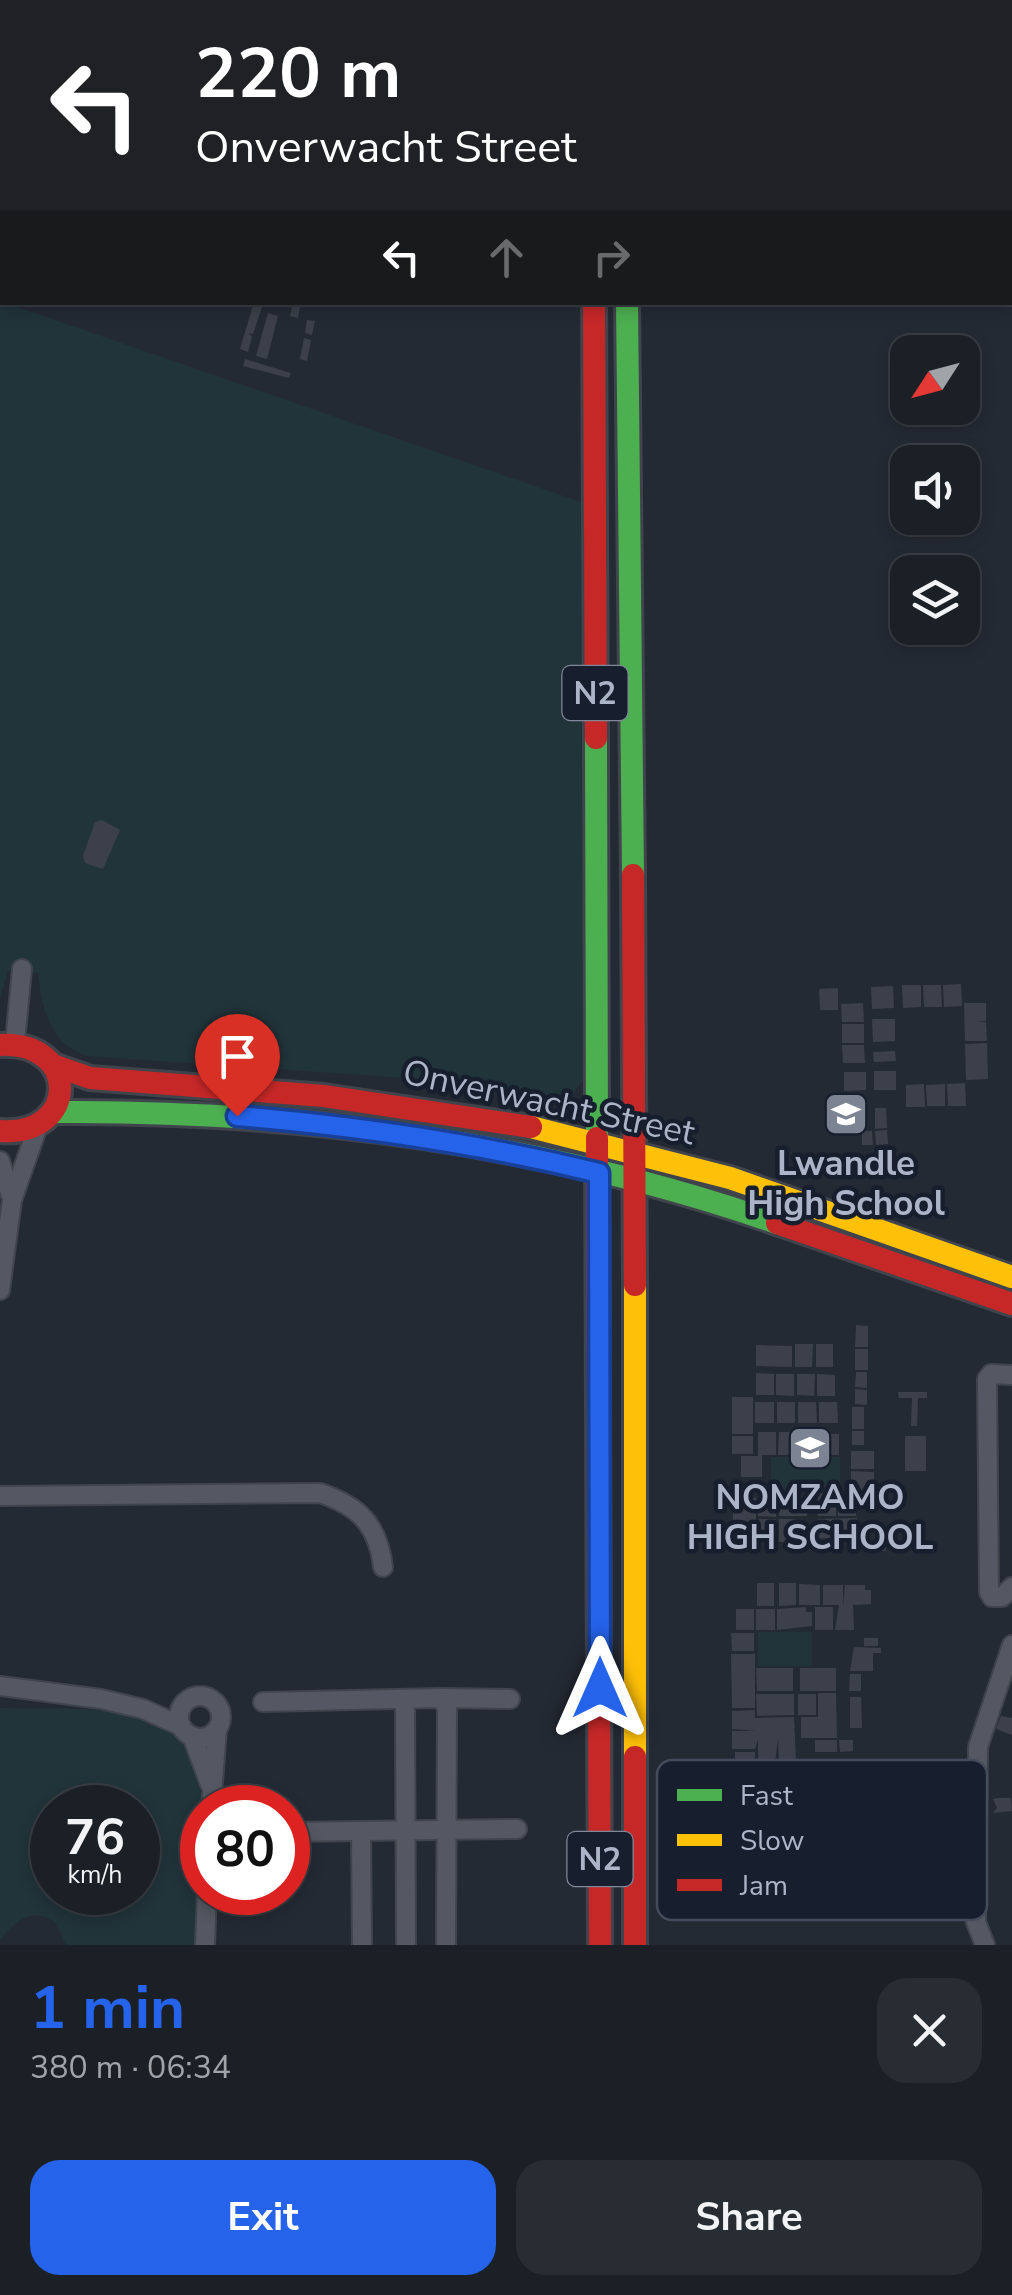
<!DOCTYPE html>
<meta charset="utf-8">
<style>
body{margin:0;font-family:"Nunito Sans",sans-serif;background:#282d33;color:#f1f3f6;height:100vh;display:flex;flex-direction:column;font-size:38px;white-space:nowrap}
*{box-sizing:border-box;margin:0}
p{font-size:32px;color:#a0a3a7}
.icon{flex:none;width:55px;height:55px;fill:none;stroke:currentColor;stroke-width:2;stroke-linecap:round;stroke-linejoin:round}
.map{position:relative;height:1945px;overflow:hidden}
.panel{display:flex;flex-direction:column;background:#1b2027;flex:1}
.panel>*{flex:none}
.guide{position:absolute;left:0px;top:0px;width:1012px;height:305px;box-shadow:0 5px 15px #0003,0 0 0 2px #393e44;background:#202124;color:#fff;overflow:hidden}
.needle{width:65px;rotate:234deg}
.tools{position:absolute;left:890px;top:335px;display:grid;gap:20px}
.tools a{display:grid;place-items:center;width:90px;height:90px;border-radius:20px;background:#1b2027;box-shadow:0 5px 15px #0003,0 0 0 2px #393e44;font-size:50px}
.speed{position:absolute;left:30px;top:1785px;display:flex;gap:20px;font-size:50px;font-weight:700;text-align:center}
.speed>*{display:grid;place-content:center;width:130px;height:130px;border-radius:50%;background:#1b2027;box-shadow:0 5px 15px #0003,0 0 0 2px #393e44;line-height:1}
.speed small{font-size:25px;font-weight:400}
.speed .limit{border:15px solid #d22;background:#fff;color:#111}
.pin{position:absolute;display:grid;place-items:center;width:85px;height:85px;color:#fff;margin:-102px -42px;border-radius:50% 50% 50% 0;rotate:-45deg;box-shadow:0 0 10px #0007}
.pin .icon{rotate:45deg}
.me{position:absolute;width:110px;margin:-55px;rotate:0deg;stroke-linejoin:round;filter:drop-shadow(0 0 8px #0008)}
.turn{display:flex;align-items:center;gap:35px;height:210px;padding:0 30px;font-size:45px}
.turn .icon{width:130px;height:130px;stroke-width:2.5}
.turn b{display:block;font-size:70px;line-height:85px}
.lanes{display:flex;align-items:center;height:95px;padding:0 30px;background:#0003;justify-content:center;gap:50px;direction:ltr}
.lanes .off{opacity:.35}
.round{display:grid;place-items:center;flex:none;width:105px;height:105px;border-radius:30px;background:#282d33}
.overview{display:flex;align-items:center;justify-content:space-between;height:170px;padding:0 30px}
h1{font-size:60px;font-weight:700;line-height:75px;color:#2563eb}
.primary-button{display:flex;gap:20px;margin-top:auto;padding:20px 30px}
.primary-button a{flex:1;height:115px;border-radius:30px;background:#2563eb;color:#fff;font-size:40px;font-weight:700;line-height:115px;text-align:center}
.primary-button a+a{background:#282d33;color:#f1f3f6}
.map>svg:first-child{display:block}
</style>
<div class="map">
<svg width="1012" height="1945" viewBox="0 0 1012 1945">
<rect width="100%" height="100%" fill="#242a34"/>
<g fill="#21343a" fill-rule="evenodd">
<path d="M0,301l581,201 2,578 -15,20 -25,4 -123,-25 -333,-23c-38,-13 -45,-47 -49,-83l-30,-2 -8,27z"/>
<rect x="771" y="1457" width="69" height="33"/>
<rect x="758" y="1632" width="54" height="34"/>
<path d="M0,1708c44,1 111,-3 152,13 76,30 47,159 44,224h-130l-11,-23c-24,-16 -38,-1 -55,17zM52,1808h86v84h-86z"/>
</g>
<g fill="#3c404a">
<polygon points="254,302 263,304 253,334 249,333 252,337 248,352 240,349"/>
<polygon points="293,302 301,302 298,318 290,316"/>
<polygon points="268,313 278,316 267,359 256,356"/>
<polygon points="307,320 315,321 312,335 305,333"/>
<polygon points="304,338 311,340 307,361 300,359"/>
<polygon points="245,359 291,373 289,378 243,366"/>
<polygon points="102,820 120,830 103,869 85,863 83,856 95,822"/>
<polygon points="961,984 962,1006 944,1007 943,985"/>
<polygon points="902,985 921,985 921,1007 903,1008"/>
<polygon points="923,985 941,985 942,1007 924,1007"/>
<polygon points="893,986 894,1008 872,1009 871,987"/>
<polygon points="838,988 838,1010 820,1010 819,989"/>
<polygon points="863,1003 864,1022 842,1022 841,1004"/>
<polygon points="964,1003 986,1003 986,1021 976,1022 986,1022 987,1041 965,1041"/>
<polygon points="872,1019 895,1019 895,1041 873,1042"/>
<rect x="842" y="1024" width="22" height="19"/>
<polygon points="987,1043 988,1079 966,1080 965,1044"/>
<polygon points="842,1045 864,1045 865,1063 843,1063"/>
<polygon points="895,1051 896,1061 874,1062 873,1052"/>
<rect x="874" y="1071" width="22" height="19"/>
<polygon points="844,1072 866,1072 866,1090 844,1091"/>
<polygon points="965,1083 966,1106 948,1106 947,1084"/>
<polygon points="924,1084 925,1107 906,1107 906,1085"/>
<polygon points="945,1084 945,1106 927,1106 926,1085"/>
<polygon points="875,1108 886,1108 887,1128 875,1129"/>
<polygon points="887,1130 888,1144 876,1145 875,1131"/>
<polygon points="862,1131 872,1131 873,1145 862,1145"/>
<polygon points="856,1325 868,1326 868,1347 855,1347"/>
<polygon points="795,1344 813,1344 812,1367 795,1367"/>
<rect x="816" y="1344" width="17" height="23"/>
<polygon points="756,1345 792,1346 792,1367 756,1366"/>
<rect x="855" y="1349" width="13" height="21"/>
<polygon points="856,1372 867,1372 867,1388 855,1387"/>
<polygon points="756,1373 774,1374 774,1395 756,1395"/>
<polygon points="776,1374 794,1374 794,1396 776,1395"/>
<polygon points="797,1374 815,1374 814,1396 797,1395"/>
<polygon points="817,1374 835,1375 835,1396 817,1396"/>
<polygon points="855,1389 867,1390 867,1405 855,1404"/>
<polygon points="898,1392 927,1392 927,1398 918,1398 917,1426 911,1426 912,1398 899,1398"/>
<rect x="732" y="1397" width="21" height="37"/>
<rect x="755" y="1402" width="19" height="21"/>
<rect x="777" y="1402" width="18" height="21"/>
<polygon points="798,1402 816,1402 817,1423 798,1423"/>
<polygon points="819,1402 837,1402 838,1423 819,1423"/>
<rect x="852" y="1407" width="12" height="22"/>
<rect x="852" y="1431" width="12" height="14"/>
<polygon points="758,1432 776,1432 776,1455 762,1455 762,1477 741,1477 741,1456 758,1456"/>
<polygon points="779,1432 796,1432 796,1455 778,1455"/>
<rect x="799" y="1434" width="40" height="21"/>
<rect x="732" y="1436" width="21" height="18"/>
<rect x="905" y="1436" width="21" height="35"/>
<rect x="851" y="1451" width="23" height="18"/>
<polygon points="851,1471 874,1472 874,1490 851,1490"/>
<polygon points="776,1493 776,1517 758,1516 758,1494"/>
<polygon points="778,1493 807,1497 807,1516 779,1516"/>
<rect x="818" y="1493" width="18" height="23"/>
<rect x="838" y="1493" width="18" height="23"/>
<rect x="733" y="1498" width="23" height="36"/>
<polygon points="857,1518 857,1539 811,1538 811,1523 818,1524 818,1519"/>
<rect x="759" y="1519" width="17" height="23"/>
<rect x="779" y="1519" width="18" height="23"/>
<polygon points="885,1537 886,1551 879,1551 878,1538"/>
<rect x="757" y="1583" width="17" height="23"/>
<polygon points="779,1583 796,1583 796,1605 779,1606"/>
<polygon points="799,1584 820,1585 820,1605 799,1605"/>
<polygon points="823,1585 843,1585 843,1607 845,1585 865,1585 865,1590 871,1590 871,1604 853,1605 854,1630 835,1630 839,1605 823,1605"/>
<polygon points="806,1607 806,1612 812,1612 812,1626 777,1630 777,1609"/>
<rect x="815" y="1607" width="18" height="23"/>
<rect x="736" y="1609" width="18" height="21"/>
<rect x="756" y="1609" width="19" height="21"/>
<polygon points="731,1633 754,1633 754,1651 732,1651"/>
<rect x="864" y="1638" width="14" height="8"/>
<polygon points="854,1647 881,1648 881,1653 873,1653 873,1671 850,1671"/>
<polygon points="731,1654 755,1654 755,1708 732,1708"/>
<polygon points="756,1668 793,1668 793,1691 757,1691"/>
<rect x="800" y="1668" width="36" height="23"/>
<polygon points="850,1674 861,1674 861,1691 849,1691"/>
<polygon points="818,1693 836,1693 837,1738 801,1738 801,1717 818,1717"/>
<polygon points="756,1694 794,1694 794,1715 757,1716"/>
<rect x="798" y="1694" width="18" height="21"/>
<polygon points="850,1697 861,1697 862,1728 850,1728"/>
<polygon points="755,1710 755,1718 794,1717 796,1762 779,1763 778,1739 775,1763 758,1763 758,1739 755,1749 732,1749 732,1731 756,1731 732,1729 732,1711"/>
<polygon points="1001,1716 1012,1718 1012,1735 996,1729"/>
<rect x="815" y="1740" width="22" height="12"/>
<polygon points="839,1740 853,1740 853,1751 840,1752"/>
<rect x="735" y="1752" width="20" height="21"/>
<polygon points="997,1798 1011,1798 1012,1811 993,1813 997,1808 993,1799"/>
</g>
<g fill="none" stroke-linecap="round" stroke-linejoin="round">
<g stroke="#40444c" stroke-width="22">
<g id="street">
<polyline points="15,1042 22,969"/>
<polyline points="0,1161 12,1199"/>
<polyline points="0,1290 12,1200 37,1129"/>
<polyline points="1012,1375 991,1374 987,1379 989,1592 992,1597 1002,1597 1012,1587"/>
<path d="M0,1496l320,-3c39,13 58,32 63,74"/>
<polyline points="0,1686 101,1699 143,1709 181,1726"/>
<circle cx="200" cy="1717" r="21"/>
<polyline points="440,1698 510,1699"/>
<polyline points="405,1699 406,1945"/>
<polyline points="263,1702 440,1698 447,1707 446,1945"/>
<polyline points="192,1736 210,1784"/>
<polyline points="211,1808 217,1729"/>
<polyline points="288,1832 361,1831"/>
<polyline points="205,1945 207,1892"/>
<polyline points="362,1945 361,1831 517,1829"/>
<polyline points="985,1945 976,1922 978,1747 1012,1645"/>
</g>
</g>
<g stroke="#40444c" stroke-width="28">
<g id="fast">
<polyline points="627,302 633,875"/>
<polyline points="596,738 597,1138"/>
<path d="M55,1112c243,-2 492,31 722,111"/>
</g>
</g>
<g stroke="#40444c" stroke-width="28">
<g id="slow">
<polyline points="531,1127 730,1178 1012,1277"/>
<polyline points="635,1285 635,1757"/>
</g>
</g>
<g stroke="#40444c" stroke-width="28">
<g id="jam">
<polyline points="596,0 596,2"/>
<polyline points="626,0 626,2"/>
<polyline points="594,302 596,738"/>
<polyline points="633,875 635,1285"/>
<path d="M0,1045c81,-4 79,92 0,86"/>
<polyline points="56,1066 90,1078 324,1096 531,1127"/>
<polyline points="597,1138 600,1945"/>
<polyline points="777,1223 1012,1304"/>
<polyline points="635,1757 635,1945"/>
</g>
</g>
<use href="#street" stroke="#545862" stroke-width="18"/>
<use href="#fast" stroke="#4caf50" stroke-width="22"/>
<use href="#slow" stroke="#ffc107" stroke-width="22"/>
<use href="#jam" stroke="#c62828" stroke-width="22"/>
</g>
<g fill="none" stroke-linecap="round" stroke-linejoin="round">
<g stroke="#184099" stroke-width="25">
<path id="route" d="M237,1116c121,10 244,28 362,57l1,515"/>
</g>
<use href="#route" stroke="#2563eb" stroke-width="18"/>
</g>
<defs>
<g id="school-square" transform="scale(2.25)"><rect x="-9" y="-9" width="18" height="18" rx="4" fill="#7c8494" stroke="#171f2e"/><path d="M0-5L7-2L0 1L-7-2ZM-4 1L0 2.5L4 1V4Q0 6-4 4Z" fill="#fff"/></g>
</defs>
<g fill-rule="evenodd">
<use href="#school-square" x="846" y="1114"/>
<use href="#school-square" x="810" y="1448"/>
</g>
<g text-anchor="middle" stroke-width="9" stroke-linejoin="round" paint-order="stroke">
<g fill="#171f2e" stroke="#7f8799" stroke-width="2.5">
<rect x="562.5" y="666" width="65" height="54" rx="8"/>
<rect x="567.5" y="1832" width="65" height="54" rx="8"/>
</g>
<g font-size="32" font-weight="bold" fill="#acb4c7">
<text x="595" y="704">N2</text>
<text x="600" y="1870">N2</text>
</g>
<g font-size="35" fill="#acb4c7" stroke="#171f2e">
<text transform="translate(549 1102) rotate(12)" y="12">Onverwacht Street</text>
</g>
<g font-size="35" font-weight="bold" fill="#acb4c7" stroke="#171f2e">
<text x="846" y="1175">Lwandle<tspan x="846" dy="40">High School</tspan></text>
<text x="810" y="1509">NOMZAMO<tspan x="810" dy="40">HIGH SCHOOL</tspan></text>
</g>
</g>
<rect x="657" y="1760" width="330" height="160" rx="15" fill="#171f2e" stroke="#444c5c" stroke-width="2.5"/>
<rect x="677" y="1789" width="45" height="12" fill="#4caf50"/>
<rect x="677" y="1834" width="45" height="12" fill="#ffc107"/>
<rect x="677" y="1879" width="45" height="12" fill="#c62828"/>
<g font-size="28" fill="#acb4c7">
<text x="740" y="1805">Fast</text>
<text x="740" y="1850">Slow</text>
<text x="740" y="1895">Jam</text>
</g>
</svg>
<div class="tools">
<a><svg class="needle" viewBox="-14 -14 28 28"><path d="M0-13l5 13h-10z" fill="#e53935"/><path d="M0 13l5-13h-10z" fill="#a0a3a7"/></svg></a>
<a><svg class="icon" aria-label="sound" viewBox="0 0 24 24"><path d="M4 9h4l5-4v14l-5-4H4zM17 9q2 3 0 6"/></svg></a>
<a><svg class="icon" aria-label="layers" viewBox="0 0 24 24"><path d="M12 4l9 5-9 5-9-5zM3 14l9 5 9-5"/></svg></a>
</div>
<div class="speed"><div>76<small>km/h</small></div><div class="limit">80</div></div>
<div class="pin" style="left:237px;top:1116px;background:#d93025"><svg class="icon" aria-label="arrive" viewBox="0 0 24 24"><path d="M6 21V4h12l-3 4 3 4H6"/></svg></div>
<svg class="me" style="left:600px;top:1688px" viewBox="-20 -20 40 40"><path d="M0-17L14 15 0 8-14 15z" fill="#2563eb" stroke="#fff" stroke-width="4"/></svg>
<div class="guide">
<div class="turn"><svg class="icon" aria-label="left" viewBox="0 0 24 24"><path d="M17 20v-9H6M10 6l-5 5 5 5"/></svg><div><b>220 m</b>Onverwacht Street</div></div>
<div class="lanes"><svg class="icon" aria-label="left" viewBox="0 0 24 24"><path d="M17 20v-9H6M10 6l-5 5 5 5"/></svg><svg class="icon off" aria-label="ahead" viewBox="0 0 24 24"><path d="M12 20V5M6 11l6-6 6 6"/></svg><svg class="icon off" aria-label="right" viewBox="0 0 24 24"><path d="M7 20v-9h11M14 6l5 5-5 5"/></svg></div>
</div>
</div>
<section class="panel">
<div class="overview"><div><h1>1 min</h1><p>380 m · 06:34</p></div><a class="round"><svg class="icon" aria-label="close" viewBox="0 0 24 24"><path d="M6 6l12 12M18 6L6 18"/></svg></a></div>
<div class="primary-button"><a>Exit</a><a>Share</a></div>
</section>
